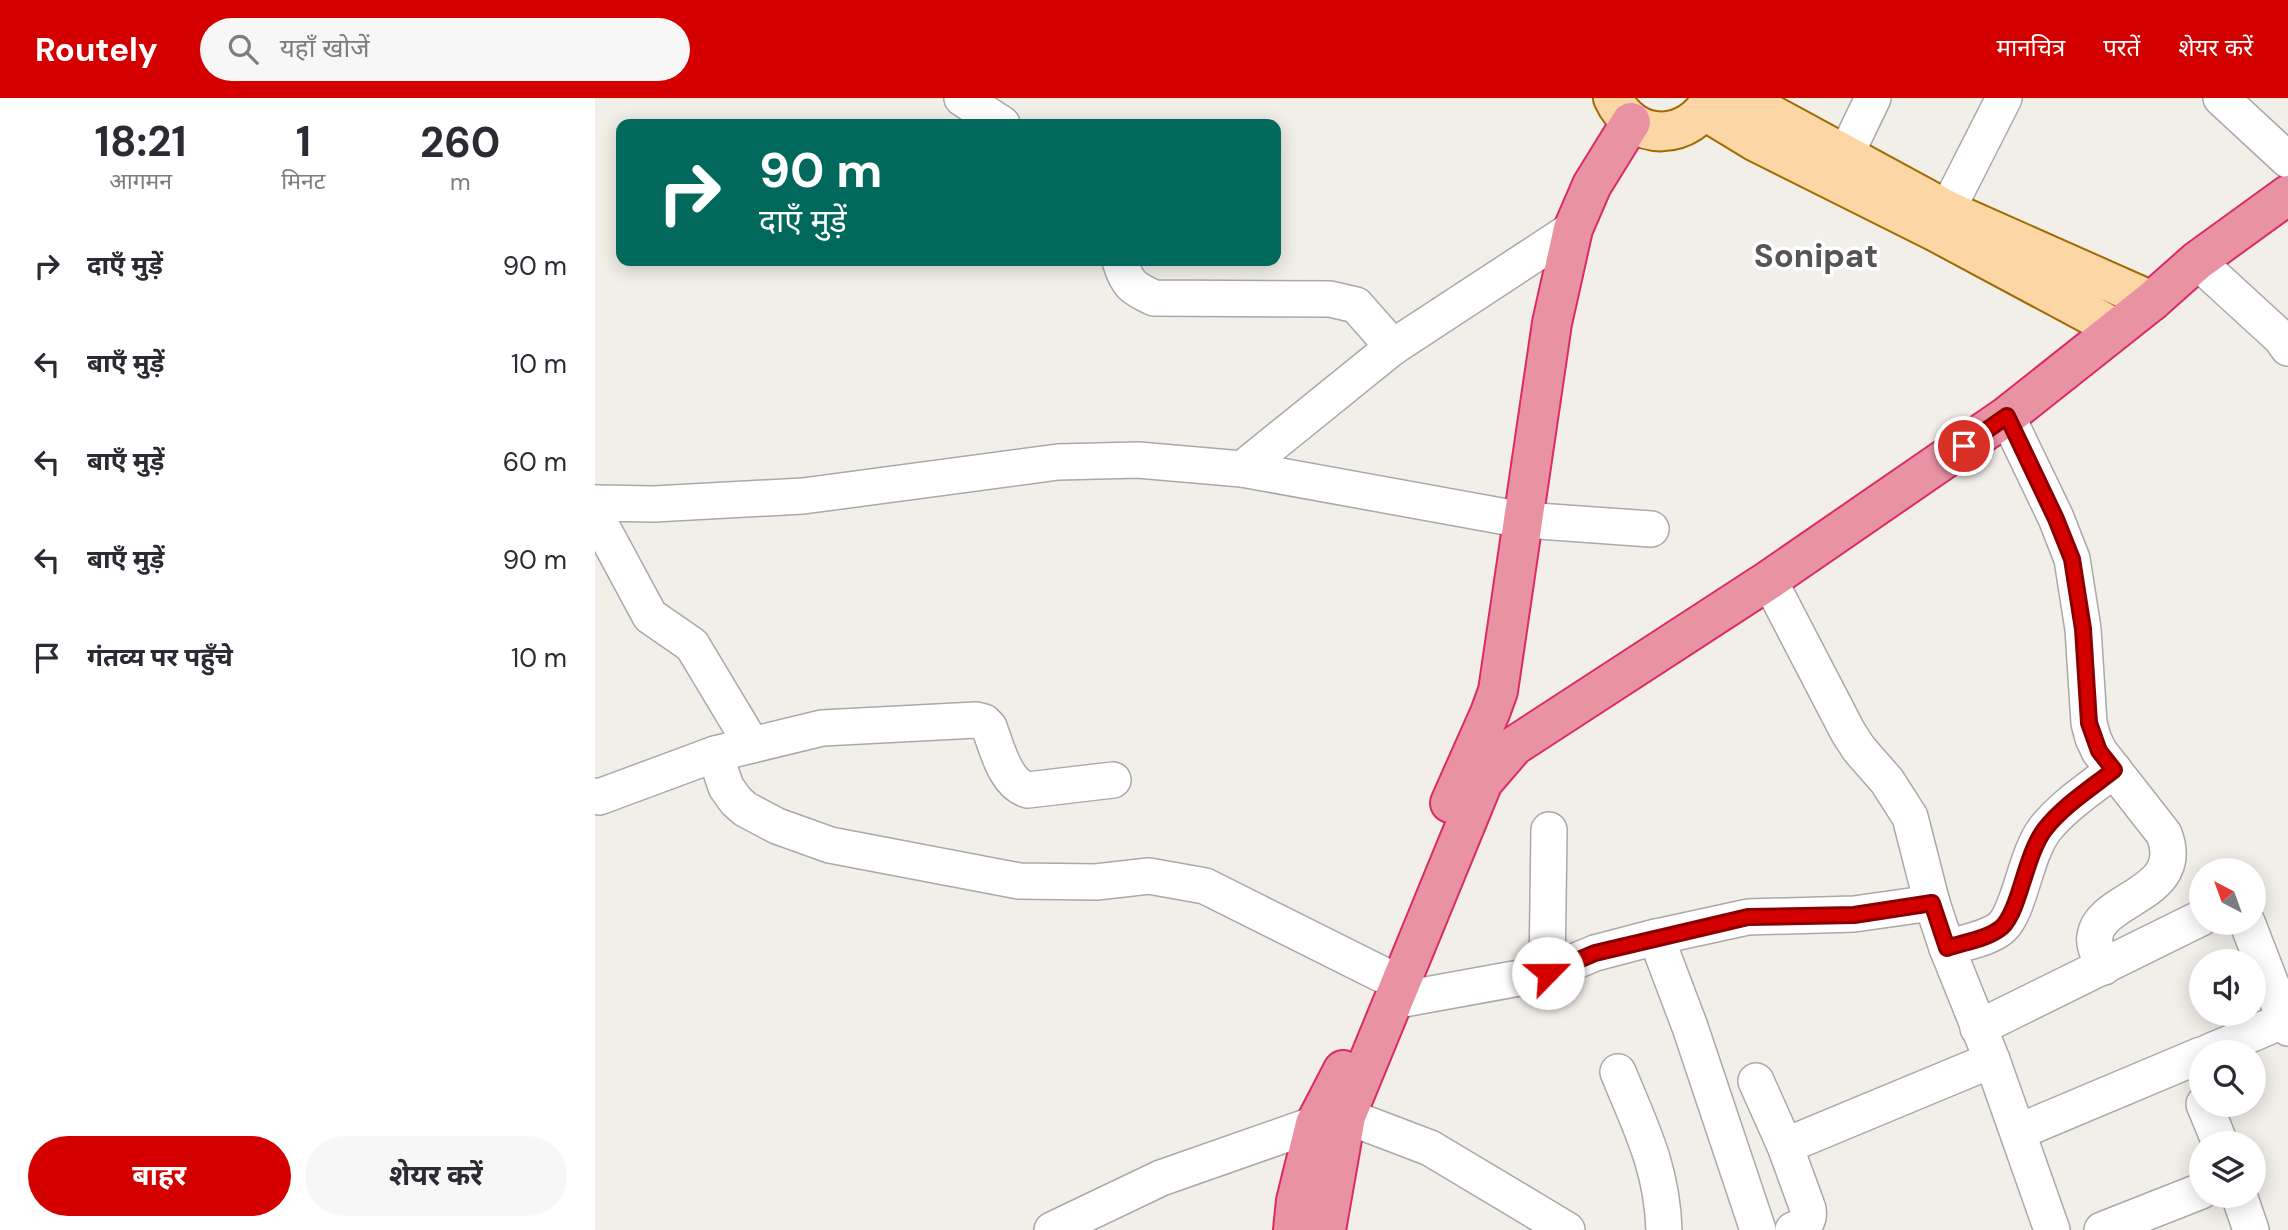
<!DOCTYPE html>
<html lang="hi">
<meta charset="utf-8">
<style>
body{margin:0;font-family:"DM Sans","Noto Sans Devanagari",sans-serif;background:#f7f7f7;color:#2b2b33;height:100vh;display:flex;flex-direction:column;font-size:26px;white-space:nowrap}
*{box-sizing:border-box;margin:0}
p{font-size:23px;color:#7c7c81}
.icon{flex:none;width:38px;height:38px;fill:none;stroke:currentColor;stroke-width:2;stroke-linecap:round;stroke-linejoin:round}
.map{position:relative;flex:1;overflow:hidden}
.panel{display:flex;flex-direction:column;background:#fff;width:595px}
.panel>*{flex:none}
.top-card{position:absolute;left:21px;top:21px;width:665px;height:147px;border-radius:14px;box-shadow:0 4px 18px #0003;background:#00695c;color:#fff;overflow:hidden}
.needle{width:46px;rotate:319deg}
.fabs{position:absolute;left:1594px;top:760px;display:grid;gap:14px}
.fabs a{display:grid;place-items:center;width:77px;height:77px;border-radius:50%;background:#fff;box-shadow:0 4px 18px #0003;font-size:35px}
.pin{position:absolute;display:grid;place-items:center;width:60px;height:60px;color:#fff;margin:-30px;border:4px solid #fff;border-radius:50%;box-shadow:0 2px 7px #0007}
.me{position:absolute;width:77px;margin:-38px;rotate:67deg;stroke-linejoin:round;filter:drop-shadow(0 0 5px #0008)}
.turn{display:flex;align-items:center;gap:24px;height:147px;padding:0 28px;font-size:32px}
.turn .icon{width:91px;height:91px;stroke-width:2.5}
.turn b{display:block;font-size:49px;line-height:60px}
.eta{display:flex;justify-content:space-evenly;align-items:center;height:119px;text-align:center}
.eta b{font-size:42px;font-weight:700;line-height:49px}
.primary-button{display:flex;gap:14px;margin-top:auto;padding:14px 28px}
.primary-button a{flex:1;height:80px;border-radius:42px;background:#d40000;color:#fff;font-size:28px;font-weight:700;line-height:80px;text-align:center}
.primary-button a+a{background:#f7f7f7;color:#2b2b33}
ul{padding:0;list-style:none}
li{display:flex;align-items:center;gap:21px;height:98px;padding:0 28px}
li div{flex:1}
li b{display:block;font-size:26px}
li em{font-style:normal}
header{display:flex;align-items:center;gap:42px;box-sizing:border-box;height:98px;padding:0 35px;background:#d40000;color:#fff}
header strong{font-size:33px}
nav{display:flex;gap:38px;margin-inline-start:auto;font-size:24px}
.search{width:490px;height:63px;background:#f7f7f7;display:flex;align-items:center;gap:18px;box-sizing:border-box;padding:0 24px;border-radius:38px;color:#7c7c81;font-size:26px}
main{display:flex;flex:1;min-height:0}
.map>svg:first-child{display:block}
</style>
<header>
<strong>Routely</strong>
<div class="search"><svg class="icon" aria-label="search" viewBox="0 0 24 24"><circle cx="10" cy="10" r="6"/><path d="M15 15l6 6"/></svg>यहाँ खोजें</div>
<nav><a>मानचित्र</a><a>परतें</a><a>शेयर करें</a></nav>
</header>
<main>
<section class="panel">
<div class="eta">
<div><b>18:21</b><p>आगमन</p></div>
<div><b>1</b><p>मिनट</p></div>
<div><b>260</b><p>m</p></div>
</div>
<ul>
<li><svg class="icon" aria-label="right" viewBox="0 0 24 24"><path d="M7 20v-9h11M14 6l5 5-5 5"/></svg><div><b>दाएँ मुड़ें</b></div><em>90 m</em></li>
<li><svg class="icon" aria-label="left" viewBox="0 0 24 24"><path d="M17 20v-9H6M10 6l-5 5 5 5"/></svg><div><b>बाएँ मुड़ें</b></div><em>10 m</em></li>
<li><svg class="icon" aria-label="left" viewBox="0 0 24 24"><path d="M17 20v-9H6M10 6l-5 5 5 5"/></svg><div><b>बाएँ मुड़ें</b></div><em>60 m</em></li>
<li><svg class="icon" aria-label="left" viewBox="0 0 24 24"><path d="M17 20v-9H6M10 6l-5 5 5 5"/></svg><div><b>बाएँ मुड़ें</b></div><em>90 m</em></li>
<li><svg class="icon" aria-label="arrive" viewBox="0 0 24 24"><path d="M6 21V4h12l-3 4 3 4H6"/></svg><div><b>गंतव्य पर पहुँचे</b></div><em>10 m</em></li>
</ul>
<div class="primary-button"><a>बाहर</a><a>शेयर करें</a></div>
</section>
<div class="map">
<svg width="1693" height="1132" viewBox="0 0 1693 1132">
<rect width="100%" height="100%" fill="#f2efe9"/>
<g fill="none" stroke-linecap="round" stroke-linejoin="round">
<g stroke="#a9a9a9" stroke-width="38">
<g id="minor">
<polyline points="367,0 407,26"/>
<polyline points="1626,0 1693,62"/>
<polyline points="1251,56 1278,0"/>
<polyline points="1341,134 1409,0"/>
<path d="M525,163c7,23 12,27 34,37l176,1 26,6 37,42"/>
<polyline points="1602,163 1686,240 1693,250"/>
<path d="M1412,318l49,102 16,41 11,70 6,94 4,15 6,13 65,83c24,61 -64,63 -69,102 -2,10 5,21 9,31"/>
<polyline points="647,371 798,249 978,131"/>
<polyline points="0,405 59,406 208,398 463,364 543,362 647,371 928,422 1056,431"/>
<polyline points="0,416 55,518 97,547 157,647"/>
<polyline points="1174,482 1253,634 1264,651 1292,683 1315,719 1337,805 1352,850 1397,962 1457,1132"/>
<polyline points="120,656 131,689 141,703 150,711 182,728 235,747 424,783 501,784 554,778 610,788 786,876"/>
<path d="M0,698l4,1 116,-43 107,-26 154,-8 8,2 5,5c8,21 16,57 39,63l85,-10"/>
<polyline points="1652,824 1693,930"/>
<polyline points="1061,839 1095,929 1163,1132"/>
<path d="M1352,850c17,-6 42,-9 55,-21 18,-17 23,-72 43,-98 18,-23 46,-41 69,-59"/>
<polyline points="952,875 954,732"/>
<polyline points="798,903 952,875 1000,855 1061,839 1153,819 1259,816 1337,805"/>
<polyline points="1383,930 1606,820"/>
<polyline points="1614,954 1690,922"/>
<path d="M1023,974c23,56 44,96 46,158"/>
<path d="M1161,983l29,65 23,63c2,12 -4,17 -15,21"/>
<polyline points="1609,1006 1625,1045"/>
<polyline points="1423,1034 1606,957"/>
<polyline points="1190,1048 1397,962"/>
<polyline points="1644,1097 1656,1132"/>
<polyline points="457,1132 566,1080 720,1026 751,1018 835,1050 972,1132"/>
<polyline points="1507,1132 1606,1093"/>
</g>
</g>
<g stroke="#a06b00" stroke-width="42">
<g id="major">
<path d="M1018,0c21,46 77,43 99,0"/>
<polyline points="1146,0 1352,112 1557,203"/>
<polyline points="1110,13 1161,44 1341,134 1520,230"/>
</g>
</g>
<g stroke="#dc2a67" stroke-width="42">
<g id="highway">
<polyline points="855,705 895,615 903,593 957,225 978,131 997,87 1036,24"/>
<polyline points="698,1132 701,1103 720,1026 748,972"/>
<polyline points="731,1132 751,1018 888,684 919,648 1174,482 1412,318 1557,203 1602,163 1693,97"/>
</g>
</g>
<use href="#minor" stroke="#fff" stroke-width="35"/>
<use href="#major" stroke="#fcd6a4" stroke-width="38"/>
<use href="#highway" stroke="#e892a2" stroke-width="38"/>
</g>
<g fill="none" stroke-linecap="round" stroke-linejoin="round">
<g stroke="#8a0000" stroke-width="18">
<path id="route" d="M953,875l47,-20 153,-36 106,-2 78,-12 15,45c17,-6 41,-9 55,-21 18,-17 23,-72 43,-98 18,-23 46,-41 69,-59l-15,-19 -10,-28 -6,-94 -11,-70 -16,-40 -49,-103 -43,30"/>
</g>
<use href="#route" stroke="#d40000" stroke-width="12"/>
</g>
<g text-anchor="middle" stroke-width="7" stroke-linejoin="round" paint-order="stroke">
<g font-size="33" font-weight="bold" fill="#555" stroke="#fff">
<text x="1221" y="169">Sonipat</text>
</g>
</g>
</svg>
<div class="fabs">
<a><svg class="needle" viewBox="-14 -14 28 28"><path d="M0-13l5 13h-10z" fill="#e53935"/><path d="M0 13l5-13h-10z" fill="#7c7c81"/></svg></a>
<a><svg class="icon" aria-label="sound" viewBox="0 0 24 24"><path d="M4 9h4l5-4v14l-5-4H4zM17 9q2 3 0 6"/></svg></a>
<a><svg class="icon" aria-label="search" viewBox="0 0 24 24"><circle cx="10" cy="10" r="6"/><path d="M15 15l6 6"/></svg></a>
<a><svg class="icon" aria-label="layers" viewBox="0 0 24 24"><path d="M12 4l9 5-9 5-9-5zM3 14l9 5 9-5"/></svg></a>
</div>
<div class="pin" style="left:1369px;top:348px;background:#d93025"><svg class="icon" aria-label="arrive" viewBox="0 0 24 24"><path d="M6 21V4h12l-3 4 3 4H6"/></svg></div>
<svg class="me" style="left:953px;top:875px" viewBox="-20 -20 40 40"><circle r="19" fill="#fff"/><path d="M0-13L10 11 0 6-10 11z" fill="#d40000"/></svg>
<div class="top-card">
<div class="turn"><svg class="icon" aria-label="right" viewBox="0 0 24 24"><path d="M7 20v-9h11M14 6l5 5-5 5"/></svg><div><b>90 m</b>दाएँ मुड़ें</div></div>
</div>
</div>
</main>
